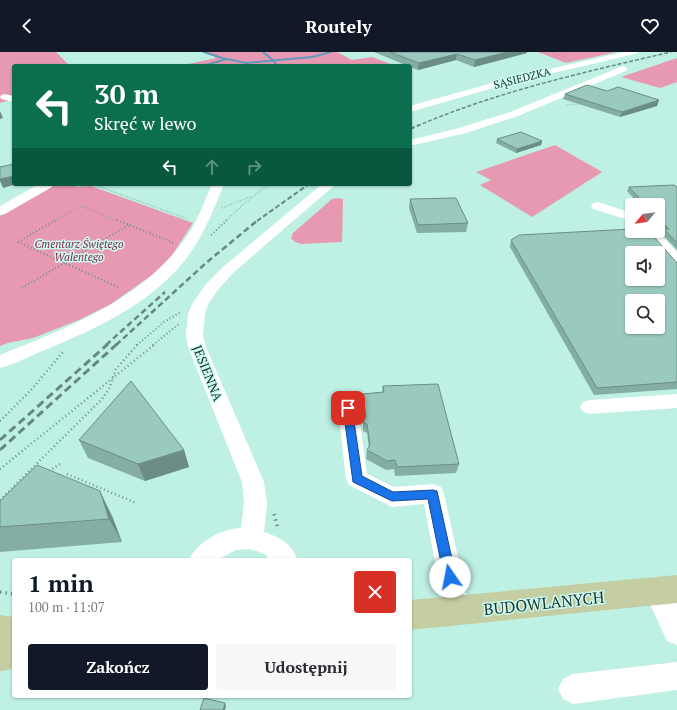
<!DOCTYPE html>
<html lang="pl">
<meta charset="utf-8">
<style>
body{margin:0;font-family:"PT Serif",serif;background:#f7f7f7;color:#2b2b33;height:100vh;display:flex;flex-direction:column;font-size:15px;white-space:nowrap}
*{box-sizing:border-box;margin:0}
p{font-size:13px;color:#7c7c81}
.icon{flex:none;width:22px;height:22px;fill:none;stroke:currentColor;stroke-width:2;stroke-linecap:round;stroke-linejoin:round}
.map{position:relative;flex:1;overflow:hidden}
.side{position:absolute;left:12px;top:506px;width:400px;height:140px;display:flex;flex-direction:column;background:#fff;border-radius:4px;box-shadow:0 1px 3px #0004}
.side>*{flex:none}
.hud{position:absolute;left:12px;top:12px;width:400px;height:122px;border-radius:4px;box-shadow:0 1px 3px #0004;background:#0b6e4f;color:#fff;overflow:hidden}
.needle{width:26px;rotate:241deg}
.buttons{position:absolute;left:625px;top:146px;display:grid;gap:8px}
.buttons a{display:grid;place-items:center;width:40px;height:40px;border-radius:4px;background:#fff;box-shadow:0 1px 3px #0004;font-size:20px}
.pin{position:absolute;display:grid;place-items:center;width:34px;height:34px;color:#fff;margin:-17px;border-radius:8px;box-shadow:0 2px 6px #0006}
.me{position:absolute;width:44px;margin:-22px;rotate:348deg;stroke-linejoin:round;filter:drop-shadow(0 0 3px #0008)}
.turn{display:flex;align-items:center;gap:14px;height:84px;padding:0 16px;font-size:18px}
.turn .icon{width:52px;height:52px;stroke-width:2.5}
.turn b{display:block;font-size:28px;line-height:34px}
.lanes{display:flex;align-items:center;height:38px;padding:0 16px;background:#0003;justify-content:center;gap:20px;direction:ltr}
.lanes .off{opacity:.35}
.round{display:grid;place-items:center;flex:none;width:42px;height:42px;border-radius:4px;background:#f7f7f7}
.headline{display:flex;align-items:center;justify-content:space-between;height:68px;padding:0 16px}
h1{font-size:24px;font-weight:600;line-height:30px;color:#111827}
.button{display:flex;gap:8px;margin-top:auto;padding:8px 16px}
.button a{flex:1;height:46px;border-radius:4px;background:#111827;color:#fff;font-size:16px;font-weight:600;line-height:46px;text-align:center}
.button a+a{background:#f7f7f7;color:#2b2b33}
header{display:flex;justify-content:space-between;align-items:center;height:52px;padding:0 16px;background:#111827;color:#fff;font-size:18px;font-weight:600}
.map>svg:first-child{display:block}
</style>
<header><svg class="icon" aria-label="back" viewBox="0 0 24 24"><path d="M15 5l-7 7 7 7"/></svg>Routely<svg class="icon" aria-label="heart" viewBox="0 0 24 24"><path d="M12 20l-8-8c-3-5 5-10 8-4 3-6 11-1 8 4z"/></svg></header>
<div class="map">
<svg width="677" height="658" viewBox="0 0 677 658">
<rect width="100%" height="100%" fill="#bef0e4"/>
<g fill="#e899b2">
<polygon points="0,0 56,0 70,14 137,14 14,14 14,47 0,51"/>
<polygon points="202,0 337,0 352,8 372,5 396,14 179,14 216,6 214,4"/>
<polygon points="538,0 617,0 566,11"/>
<polygon points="677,6 677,30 660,36 621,25"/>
<polygon points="555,93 602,120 532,165 480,133 491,128 476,120"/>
<polygon points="55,132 76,132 76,135 91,134 193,171 165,214 111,252 79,268 33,286 8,291 0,294 0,164"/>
<polygon points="338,146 343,147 342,190 301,192 295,190 291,186 293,181 332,147"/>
</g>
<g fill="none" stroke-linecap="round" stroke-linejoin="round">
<g stroke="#609abd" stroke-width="2">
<polyline points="204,0 225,7"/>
<polyline points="263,0 274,9 277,14"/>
<polyline points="202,14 227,7 246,11 312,5 331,0"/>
</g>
<g stroke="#70938b" stroke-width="1" stroke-dasharray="0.5 1.5" stroke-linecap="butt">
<polyline points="550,0 565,5"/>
<polyline points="567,53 584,52"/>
</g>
<g stroke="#70938b" stroke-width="1.5" stroke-dasharray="0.5 2" stroke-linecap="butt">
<polyline points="92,132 188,167"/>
<polyline points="222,156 252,144"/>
<polyline points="54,169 81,154 119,169"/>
<polyline points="226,169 246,150 269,132"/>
</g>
<g stroke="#70938b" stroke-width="2" stroke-dasharray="1 2.5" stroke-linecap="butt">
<polyline points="117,168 174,191"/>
<polyline points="211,183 227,168"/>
<polyline points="18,190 56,168"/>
<polyline points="18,190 120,236"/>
<polyline points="22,236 129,173"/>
<polyline points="137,293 164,270 181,260"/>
<polyline points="153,293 180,271"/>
</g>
<g stroke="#70938b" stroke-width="2.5" stroke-dasharray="1 3" stroke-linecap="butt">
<polyline points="0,369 31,338 63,300"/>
<polyline points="0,417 155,292"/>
<polyline points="49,419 60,412"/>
<polyline points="67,422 136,451"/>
<polyline points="0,448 102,347 109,337 116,317 138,292"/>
</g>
<g stroke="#70938b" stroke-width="3.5" stroke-dasharray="1.5 4" stroke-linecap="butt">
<polyline points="274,462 278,477"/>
<polyline points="55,508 56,505"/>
<polyline points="0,540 14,542"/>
</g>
<g fill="#fff" fill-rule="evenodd">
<polygon points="624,0 639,0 635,2 511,31 410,60 410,54 506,27"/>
<polygon points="623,14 626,15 627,17 626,19 518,64 466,81 410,94 410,88 459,76 510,60"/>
<polygon points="4,42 14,44 14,50 1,47 0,44"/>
<polygon points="39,132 54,132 52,135 5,162 0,163 0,154"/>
<path d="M212,132h12c-12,29 -22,57 -43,81 -35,41 -86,64 -136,85 -15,6 -29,14 -45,18v-13c69,-28 143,-55 187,-119 11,-15 17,-35 25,-52z"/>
<path d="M322,132h14l-103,89 -15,17 -10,14 -3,10 -2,21 3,12 58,135 3,21 -3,29c17,6 27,11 34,28h-28l-5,-6 -15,-5 -14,1 -19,10h-28c8,-18 32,-31 52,-32l3,-25 -2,-21 -54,-135 -2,-12 2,-21 4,-10 14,-20 17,-17z"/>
<polygon points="598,150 632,161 632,169 593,157 591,154 593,151"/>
<polygon points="642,179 657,179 677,200 677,214 672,212"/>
<polygon points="677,342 677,356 590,362 583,360 580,355 583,350 590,348"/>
<polygon points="348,349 355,351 358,356 367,422 394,435 433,432 441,435 444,442 470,559 466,568 457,572 448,568 444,559 424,452 392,455 349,433 346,427 338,356 341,351"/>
<polygon points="657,527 666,530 677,551 677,593 667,589 644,539 648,530"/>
<polygon points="677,610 677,638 573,652 563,647 558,637 563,627 573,622"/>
</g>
<g fill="#c5cea3" fill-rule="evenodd">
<polygon points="677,523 677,551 410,578 410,548"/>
<polygon points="0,563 14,565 14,617 0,619"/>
</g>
<path stroke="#678880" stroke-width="1.5" stroke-dasharray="4 2" stroke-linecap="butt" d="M417,74c82,-35 168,-54 254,-74"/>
<g stroke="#678880" stroke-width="2" stroke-dasharray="5 2.5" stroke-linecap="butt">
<polyline points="410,77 419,73"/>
<polyline points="257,169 309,132"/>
</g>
<g stroke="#678880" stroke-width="2.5" stroke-dasharray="6 3.5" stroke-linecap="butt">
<polyline points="106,293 165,240"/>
<polyline points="116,293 206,211 258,168"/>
</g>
<g stroke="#678880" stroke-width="3" stroke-dasharray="8 4.5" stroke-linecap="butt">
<polyline points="0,388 108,292"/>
<polyline points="0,398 117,292"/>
</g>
</g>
<g fill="#84aea4">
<polygon points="374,0 527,0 527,1 474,15 456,8 418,18 410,15 410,14 408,14"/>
<polygon points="607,39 659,48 657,54 620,65 563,47 565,42"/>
<polygon points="497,87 542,89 541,93 516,101 496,91"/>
<polygon points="410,124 411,128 411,132 375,133 374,132 410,132"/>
<polygon points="629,135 677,135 677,198 662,182 663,178 658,172 658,153 640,153 627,139"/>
<polygon points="410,147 468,171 466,180 417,181 409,156"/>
<polygon points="511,188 677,211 677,337 594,343 510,195"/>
<polygon points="383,334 459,412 456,421 395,424 394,417 386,418 366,407 367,398 369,396 367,381 363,379 363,370 365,367 363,351 363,342 382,340"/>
<polygon points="79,388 184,398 189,415 145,429 88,406"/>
<polygon points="0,449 112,464 122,490 0,500"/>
</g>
<g fill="#6c8d86">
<polygon points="508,0 527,0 527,1 474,15 475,8"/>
<polygon points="457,2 456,8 418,18 419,11"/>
<polygon points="659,48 657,54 620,65 622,60"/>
<polygon points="0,59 3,66 0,67"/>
<polygon points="542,89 541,93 516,101 517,97"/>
<polygon points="14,124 14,132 17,132 3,136 0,129 0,127"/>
<polygon points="184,398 189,415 145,429 138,412"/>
<polygon points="100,439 112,464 122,490 109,467"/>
<polygon points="225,651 226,654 225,658 223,658"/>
</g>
<g fill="#9acabf" stroke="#6c8d86" fill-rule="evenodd">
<polygon points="390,0 508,0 475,8 457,2 419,11"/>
<polygon points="587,33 607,39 618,35 659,48 622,60 565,42"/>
<polygon points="521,80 542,89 517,97 497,87"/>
<polygon points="14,112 14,124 0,127 0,115"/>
<polygon points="674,133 677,135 677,191 664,177 669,177 658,166 658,153 646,153 629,135"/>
<polygon points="456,146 468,171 418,173 410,147"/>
<path d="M632,177v2h17l28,32v119l-80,6 -86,-148 8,-5zM632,201h26v26h-26zM632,249h26v26h-26z"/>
<polygon points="131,329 184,398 138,412 79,388"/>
<polygon points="438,332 459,412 397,415 395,408 387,409 367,398 370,393 367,372 363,370 366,365 363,342 384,340 383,334"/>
<polygon points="37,413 100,439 109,467 0,475 0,449"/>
<polygon points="204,646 225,651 223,658 200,658"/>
</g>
<polygon fill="#1a73e8" stroke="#114b97" points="348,352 352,356 362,424 393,440 433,438 437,439 456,525 454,529 450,531 445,529 444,525 428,447 392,449 353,430 343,356"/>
<g text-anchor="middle" stroke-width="3" stroke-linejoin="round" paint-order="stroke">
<g font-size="11" fill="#1d302c" stroke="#cbfdf2">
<text transform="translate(522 26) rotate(-14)" y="4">SĄSIEDZKA</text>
</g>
<g font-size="11" font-style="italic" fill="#83224b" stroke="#cbfdf2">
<text x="79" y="196">Cmentarz Świętego<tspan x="79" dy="13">Walentego</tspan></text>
</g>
<g font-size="13" fill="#1d302c" stroke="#cbfdf2">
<text transform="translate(208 321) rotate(68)" y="5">JESIENNA</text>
</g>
<g font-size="16" fill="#1d302c" stroke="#cbfdf2">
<text transform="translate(544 551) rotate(-6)" y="6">BUDOWLANYCH</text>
</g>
</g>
</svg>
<div class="buttons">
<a><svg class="needle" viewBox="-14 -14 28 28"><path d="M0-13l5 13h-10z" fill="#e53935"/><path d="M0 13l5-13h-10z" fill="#7c7c81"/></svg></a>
<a><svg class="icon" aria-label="sound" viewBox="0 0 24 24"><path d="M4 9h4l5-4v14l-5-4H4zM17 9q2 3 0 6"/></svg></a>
<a><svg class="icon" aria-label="search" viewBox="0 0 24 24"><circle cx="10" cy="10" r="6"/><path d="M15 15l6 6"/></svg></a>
</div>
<div class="pin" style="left:348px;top:356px;background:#d93025"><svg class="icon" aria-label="arrive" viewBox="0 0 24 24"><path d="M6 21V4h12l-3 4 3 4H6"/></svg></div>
<svg class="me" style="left:450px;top:525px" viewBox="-20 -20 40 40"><circle r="19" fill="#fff"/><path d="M0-13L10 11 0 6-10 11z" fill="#1a73e8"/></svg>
<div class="hud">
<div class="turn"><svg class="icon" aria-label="left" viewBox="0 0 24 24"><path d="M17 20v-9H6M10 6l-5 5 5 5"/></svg><div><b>30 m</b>Skręć w lewo</div></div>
<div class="lanes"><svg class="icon" aria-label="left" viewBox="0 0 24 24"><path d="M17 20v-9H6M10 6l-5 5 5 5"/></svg><svg class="icon off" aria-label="ahead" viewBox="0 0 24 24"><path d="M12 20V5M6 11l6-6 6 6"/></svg><svg class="icon off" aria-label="right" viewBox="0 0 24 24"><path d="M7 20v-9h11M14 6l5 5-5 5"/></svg></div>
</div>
<section class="side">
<div class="headline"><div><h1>1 min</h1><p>100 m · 11:07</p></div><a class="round" style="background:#d93025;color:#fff"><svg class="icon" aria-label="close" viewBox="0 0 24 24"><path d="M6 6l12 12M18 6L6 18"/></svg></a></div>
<div class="button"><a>Zakończ</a><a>Udostępnij</a></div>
</section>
</div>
